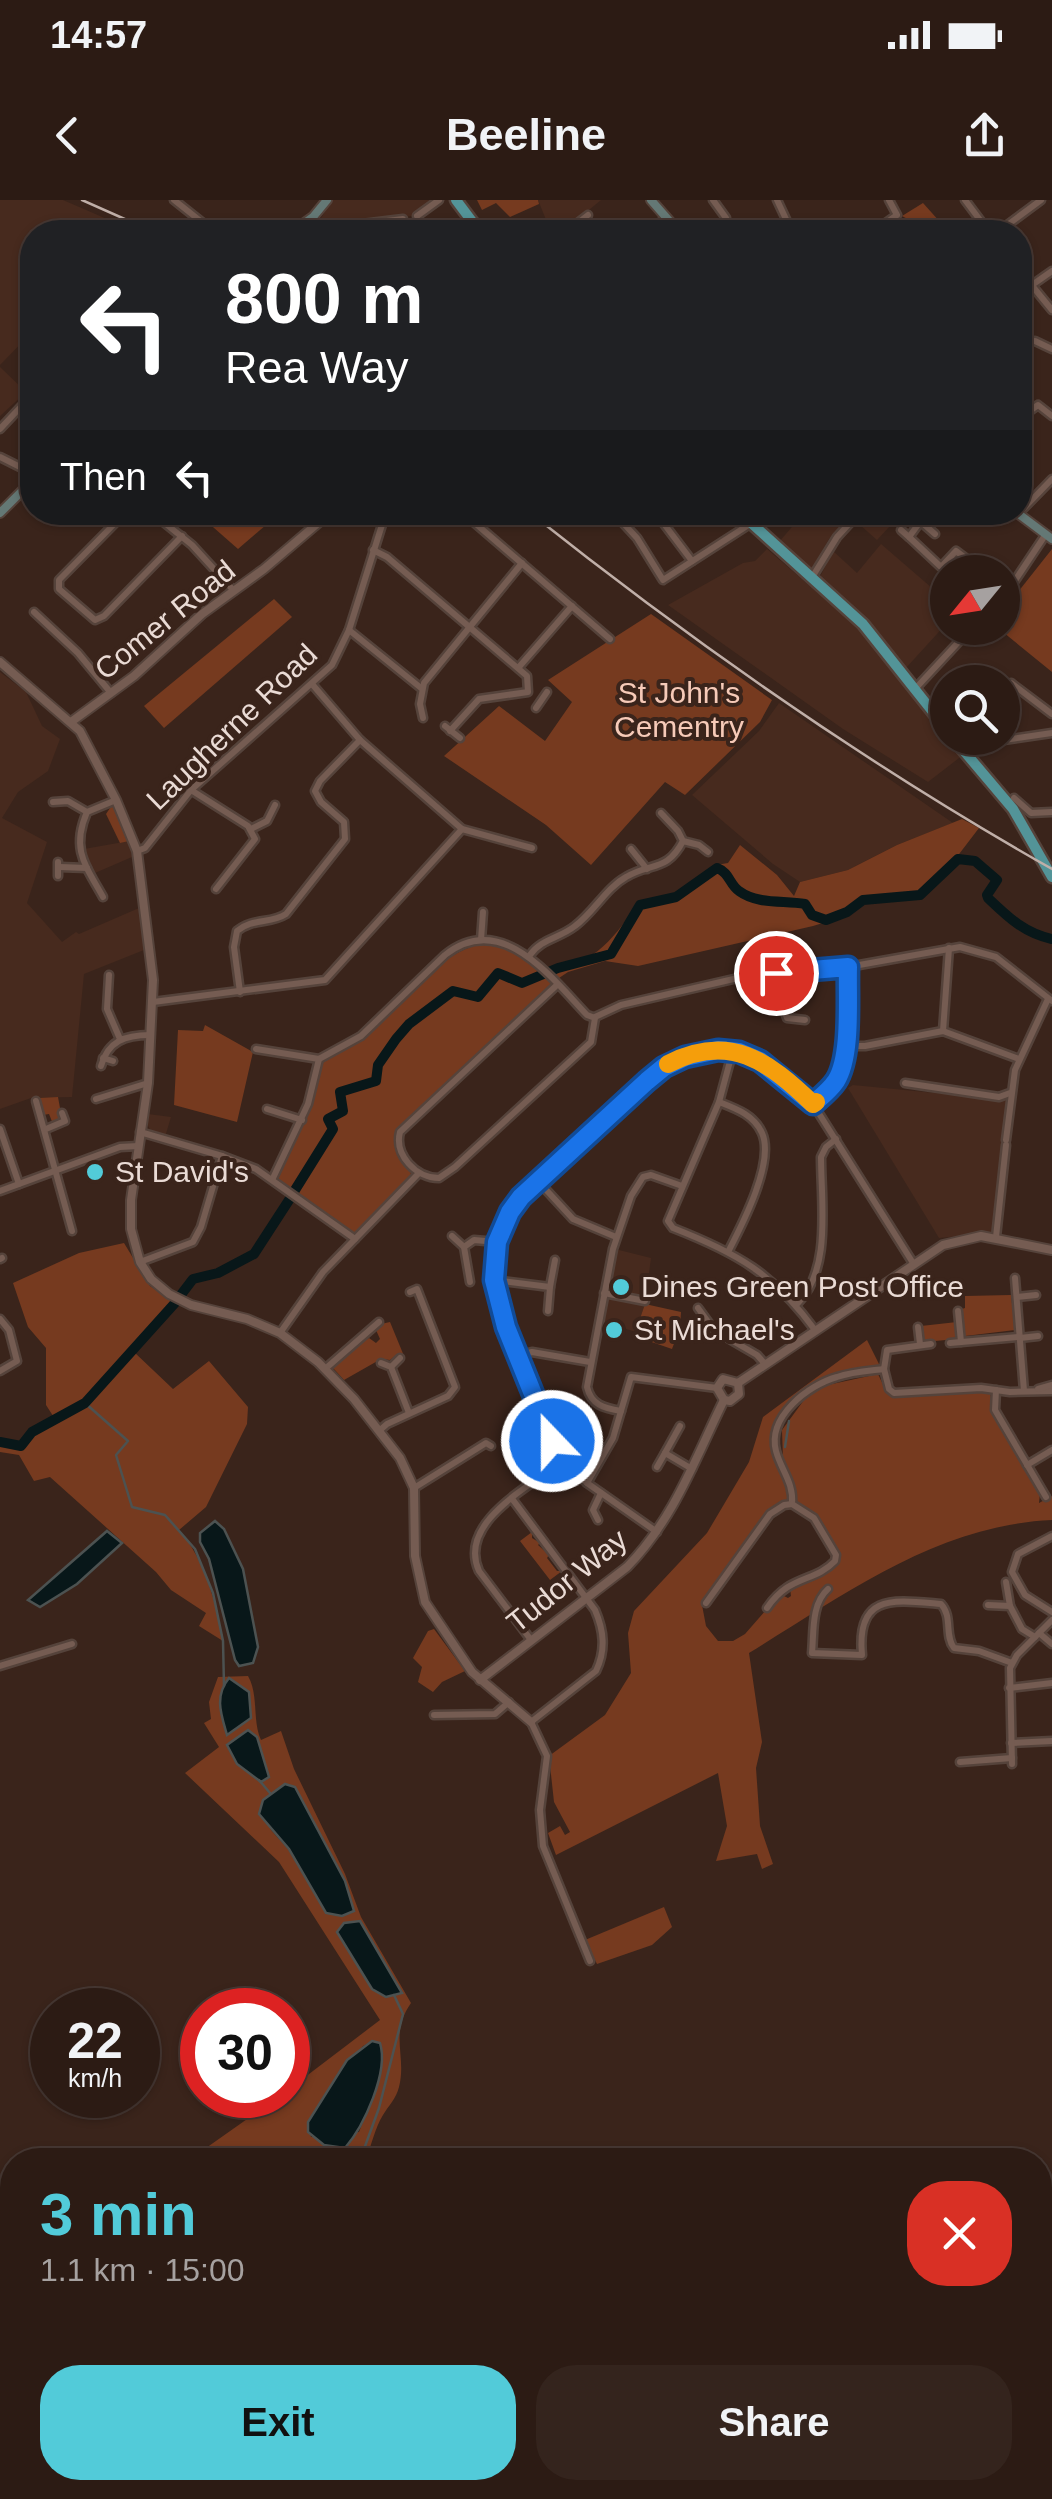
<!DOCTYPE html>
<meta charset="utf-8">
<style>
body{margin:0;font-family:Arial,sans-serif;background:#34241d;color:#f1f3f6;height:100vh;display:flex;flex-direction:column;font-size:38px;white-space:nowrap}
*{box-sizing:border-box;margin:0}
p{font-size:32px;color:#a6a1a0}
.icon{flex:none;width:55px;height:55px;fill:none;stroke:currentColor;stroke-width:2;stroke-linecap:round;stroke-linejoin:round}
.map{position:relative;flex:1;overflow:hidden}
.side{position:absolute;left:0px;top:1948px;width:1052px;height:352px;display:flex;flex-direction:column;background:#2c1b14;border-radius:40px 40px 0 0;box-shadow:0 2px 8px #0004,0 0 0 2px #483934}
.side>*{flex:none}
.guide{position:absolute;left:20px;top:20px;width:1012px;height:305px;border-radius:40px;box-shadow:0 2px 8px #0004,0 0 0 2px #483934;background:#202124;color:#fff;overflow:hidden}
.needle{width:65px;rotate:240deg}
.tools{position:absolute;left:930px;top:355px;display:grid;gap:20px}
.tools a{display:grid;place-items:center;width:90px;height:90px;border-radius:50%;background:#2c1b14;box-shadow:0 2px 8px #0004,0 0 0 2px #483934;font-size:50px}
.speed{position:absolute;left:30px;top:1788px;display:flex;gap:20px;font-size:50px;font-weight:700;text-align:center}
.speed>*{display:grid;place-content:center;width:130px;height:130px;border-radius:50%;background:#2c1b14;box-shadow:0 2px 8px #0004,0 0 0 2px #483934;line-height:1}
.speed small{font-size:25px;font-weight:400}
.speed .limit{border:15px solid #d22;background:#fff;color:#111}
.pin{position:absolute;display:grid;place-items:center;width:85px;height:85px;color:#fff;margin:-42px;border:5px solid #fff;border-radius:50%;box-shadow:0 2px 10px #0007}
.me{position:absolute;width:110px;margin:-55px;rotate:338deg;stroke-linejoin:round;filter:drop-shadow(0 0 8px #0008)}
.turn{display:flex;align-items:center;gap:35px;height:210px;padding:0 40px;font-size:45px}
.turn .icon{width:130px;height:130px;stroke-width:2.5}
.turn b{display:block;font-size:70px;line-height:85px}
.then{display:flex;align-items:center;height:95px;padding:0 40px;background:#0003;gap:20px;font-size:38px}
.round{display:grid;place-items:center;flex:none;width:105px;height:105px;border-radius:40px;background:#34241d}
.summary{display:flex;align-items:center;justify-content:space-between;height:170px;padding:0 40px}
h1{font-size:60px;font-weight:600;line-height:75px;color:#52cbd9}
.cta{display:flex;gap:20px;margin-top:auto;padding:20px 40px}
.cta a{flex:1;height:115px;border-radius:40px;background:#52cbd9;color:#111;font-size:40px;font-weight:600;line-height:115px;text-align:center}
.cta a+a{background:#34241d;color:#f1f3f6}
.status{display:flex;justify-content:space-between;align-items:center;height:70px;padding:0 50px;background:#2c1b14;direction:ltr}
.status svg{height:28px;fill:currentColor}
header{display:flex;justify-content:space-between;align-items:center;height:130px;padding:0 40px;background:#2c1b14;font-size:45px;font-weight:600}
.map>svg:first-child{display:block}
</style>
<div class="status"><b>14:57</b><svg viewBox="0 0 49 12"><path d="M0 12V9h3v3zM5 12V6h3v6zM10 12V3h3v9zM15 12V0h3v12zM26 1h20v11H26zM47 4h2v5h-2z"/></svg></div>
<header><svg class="icon" aria-label="back" viewBox="0 0 24 24"><path d="M15 5l-7 7 7 7"/></svg>Beeline<svg class="icon" aria-label="share" viewBox="0 0 24 24"><path d="M12 15V3M7 8l5-5 5 5M5 13v7h14v-7"/></svg></header>
<div class="map">
<svg width="1052" height="2299" viewBox="0 0 1052 2299">
<rect width="100%" height="100%" fill="#3a241b"/>
<g fill="#472a1e">
<polygon points="0,0 63,0 137,32 32,32 32,132 0,165"/>
<polygon points="332,0 434,0 417,15 405,17 316,26"/>
<polygon points="538,0 601,0 562,32 551,32"/>
<polygon points="0,167 26,192 0,216"/>
<polygon points="804,313 902,313 877,340 850,316 829,339 812,368 807,370 779,342"/>
<polygon points="881,344 947,401 947,423 905,469 867,421 823,383 820,377 833,351 857,373"/>
<polygon points="767,349 859,428 934,523 963,555 928,582 843,529 668,405 743,363 755,361"/>
<polygon points="0,472 26,492 42,526 60,539 48,571 18,592 2,618 47,642 27,703 62,742 76,732 79,734 139,708 144,750 84,774 72,897 31,898 0,909"/>
<polygon points="779,503 953,623 897,645 848,670 800,682 773,664 692,595 759,531"/>
<polygon points="129,641 132,657 95,673 84,649"/>
<polygon points="853,885 1007,900 992,1033 939,1038 848,888"/>
<polygon points="148,914 171,917 165,937 152,933 147,924"/>
<polygon points="615,1049 651,1058 645,1104 636,1132 600,1121"/>
<polygon points="12,2002 12,2129 0,2141 0,2044 7,2039 0,2029 0,2009"/>
</g>
<g fill="#763a1f" fill-rule="evenodd">
<polygon points="477,0 538,0 539,4 510,17 496,3 482,10"/>
<polygon points="923,3 949,32 931,32 902,16"/>
<polygon points="197,313 280,313 238,349"/>
<polygon points="1052,349 1052,472 998,428 1002,428 1003,411"/>
<polygon points="274,399 292,417 164,528 144,506"/>
<polygon points="651,414 772,500 760,522 685,595 665,582 591,665 546,625 444,556 499,506 545,541 572,502 548,480"/>
<polygon points="112,605 117,609 129,641 120,643 106,614"/>
<path d="M962,619l17,9 -26,34 -33,33 -57,5 -14,15 -36,11 -175,40 -33,-5 -37,11 -9,6 -12,-11c45,3 69,-32 92,-65l37,-9 40,-28 12,-2 12,-18 37,30 17,21 6,-14 48,-12 49,-25z"/>
<path d="M489,742l37,13 25,25 -1,7 -151,141 -4,17 15,23 1,7 -53,57h-8l-72,-53 29,-66 14,-55c14,-6 31,-10 43,-20 41,-35 69,-86 125,-96z"/>
<polygon points="205,825 253,852 237,922 174,905 178,830 203,831"/>
<polygon points="58,897 62,919 53,924 49,914 43,915 38,898"/>
<path d="M124,1043l26,43 25,17 -41,49 39,37 36,-28 39,46 -1,17 -41,83 -27,23c27,32 36,70 44,111l-24,-15 7,-13 -35,-23 -15,-18 -106,-95 -16,4 -15,-26 -19,-3v-10l21,4 11,-14 23,-13 -9,-14v-57l-18,-21 -15,-44 66,-30z"/>
<polygon points="1011,1095 1015,1130 965,1136 962,1109 965,1108 965,1096"/>
<polygon points="645,1104 681,1112 680,1128 672,1149 634,1136"/>
<path d="M390,1122l14,34 -6,-2 -8,6 -9,-1 -37,21 -11,-12c9,-13 23,-23 36,-30l7,5 4,-4 -4,-9 5,-6z"/>
<polygon points="957,1122 956,1139 925,1142 921,1126"/>
<path d="M867,1140l13,26 -41,8 -42,24 -25,38v10l17,52 -18,12 -35,44 -34,51 4,21 12,15h15l12,-7 35,-40 8,4 3,-2 -1,-8c18,-8 44,-12 49,-32l-27,-45 -15,-8 -5,-25 -9,-19 -1,-29 22,-30 19,-14 55,-12 9,19 7,2 96,-4 2,20 48,82 -1,10 13,-7v24c-115,5 -208,75 -303,133l13,89 -6,26 4,58 13,38 -11,5 -5,-15 -41,7 11,-35 -9,-53 -162,82 -8,-22 12,-7 5,9 5,-3 -16,-30 -5,-46 56,-41 26,-42 -3,-40 6,-22 73,-78 42,-71 14,-45z"/>
<polygon points="532,1332 532,1338 540,1343 538,1345 549,1355 547,1358 557,1371 562,1371 550,1380 520,1341"/>
<polygon points="434,1429 465,1471 442,1482 433,1492 418,1482 422,1467 413,1458 428,1431"/>
<path d="M248,1476c11,19 4,44 13,64l20,-9 13,38 51,105 16,43 50,86c-22,31 -4,53 -12,84 -3,12 -10,18 -16,28 -8,13 -12,31 -17,45h-177l92,-65h7v-5l92,-70 -101,-158 -94,-89 34,-26 -15,-24 7,-4 -2,-17 9,-25zM269,1628l84,83 -27,2 -38,-64zM372,1842l8,1c8,27 -11,63 -21,89l-48,5 -3,-16 55,-75z"/>
<polygon points="664,1707 672,1727 652,1745 597,1764 585,1740"/>
<polygon points="1040,2099 1043,2100 1044,2112 1052,2115 1052,2207 1040,2183"/>
<polygon points="1040,2205 1052,2239 1052,2299 983,2299 990,2288 1040,2288"/>
<polygon points="131,2288 167,2288 173,2299 117,2299"/>
<polygon points="326,2288 406,2288 381,2299 331,2299"/>
<polygon points="910,2288 985,2288 979,2299 958,2299 944,2288 932,2299 897,2299"/>
</g>
<g fill="#081719" stroke="#4c5251" stroke-width="2.5">
<polygon points="215,1321 224,1329 243,1369 258,1447 253,1463 239,1466 235,1460 209,1359 200,1342 200,1333"/>
<polygon points="107,1331 122,1343 77,1384 40,1407 28,1400"/>
<path d="M229,1478l20,14 2,26 -24,17c-6,-21 -13,-39 2,-57z"/>
<polygon points="248,1530 257,1537 269,1577 261,1582 237,1564 227,1545"/>
<polygon points="285,1584 295,1587 345,1681 354,1711 342,1716 326,1713 289,1649 259,1614 263,1600"/>
<polygon points="360,1721 402,1793 386,1797 372,1789 337,1732 344,1723"/>
<path d="M372,1841l8,2c9,29 -16,83 -35,105l-21,-3 -16,-13v-10l39,-62z"/>
<polygon points="406,2288 435,2288 437,2299 381,2299"/>
</g>
<g fill="none" stroke-linecap="round" stroke-linejoin="round">
<g stroke="#4c5251" stroke-width="2.5">
<polyline points="85,1203 128,1241 116,1255 132,1307 165,1315 195,1349 213,1393 223,1441 224,1486"/>
<polyline points="785,1247 789,1221"/>
<polyline points="259,1580 270,1593"/>
<polyline points="360,1960 379,1908 403,1814 394,1795"/>
<polyline points="1040,2228 1052,2248"/>
</g>
<g stroke="#081719" stroke-width="10">
<path d="M295,990l38,-61 -5,-10 15,-8 -3,-19 36,-11 2,-16 18,-26 13,-15 44,-33 25,6 20,-24 24,10 36,-15 53,-14 29,-49 36,-8 41,-29c13,5 12,16 22,23 19,14 45,9 66,13l7,11 14,5 21,-8 16,-12 57,-5 38,-36 17,2 22,19 -10,15 1,3c20,19 36,35 64,41"/>
<polyline points="180,1096 193,1079 218,1073 254,1054 291,997"/>
<polyline points="0,1242 21,1246 32,1232 85,1203 175,1103"/>
</g>
<g stroke="#55433b" stroke-width="11">
<g id="minor">
<polyline points="174,0 208,27"/>
<polyline points="713,0 726,18"/>
<polyline points="777,0 792,32"/>
<polyline points="965,0 989,32"/>
<polyline points="417,16 439,0"/>
<polyline points="305,23 313,30 403,19"/>
<polyline points="452,32 470,19"/>
<polyline points="566,32 588,15"/>
<polyline points="651,32 666,17"/>
<polyline points="873,32 897,15 889,0"/>
<polyline points="998,32 1041,0"/>
<polyline points="1020,71 1052,110"/>
<polyline points="1032,85 1052,71"/>
<polyline points="1035,141 1052,149"/>
<polyline points="1020,218 1038,205 1052,216"/>
<polyline points="0,229 32,195"/>
<polyline points="0,257 28,271 32,277"/>
<polyline points="126,312 59,380 59,389 95,420 104,416 182,336"/>
<polyline points="151,312 192,345 234,391"/>
<polyline points="462,312 610,439"/>
<polyline points="613,312 637,338 663,380 750,324"/>
<polyline points="655,312 692,361"/>
<polyline points="1020,312 1052,279"/>
<polyline points="912,314 935,334"/>
<polyline points="558,320 566,312"/>
<polyline points="920,322 909,337 941,367 956,351 984,372"/>
<polyline points="901,330 909,337"/>
<polyline points="373,350 387,357 527,476 528,492 479,499 450,531"/>
<polyline points="811,379 837,337 860,312"/>
<polyline points="1008,391 1046,334"/>
<polyline points="34,412 78,453 111,493"/>
<polyline points="349,430 421,488"/>
<polyline points="519,467 572,406"/>
<polyline points="312,484 360,540 462,629 532,648"/>
<polyline points="915,489 966,434"/>
<polyline points="1002,489 1011,483 1052,514"/>
<polyline points="536,508 547,492"/>
<polyline points="423,518 420,504 424,483 522,363"/>
<polyline points="445,526 460,538"/>
<polyline points="967,538 967,539"/>
<polyline points="977,544 1052,533"/>
<polyline points="191,590 248,626 255,639 216,689"/>
<polyline points="1014,598 1031,613 1052,612"/>
<polyline points="53,602 68,601 87,612"/>
<polyline points="251,629 267,621 275,605"/>
<polyline points="683,641 699,645 708,652"/>
<polyline points="631,649 647,669"/>
<polyline points="137,651 145,648 191,590 332,465 349,430 386,312"/>
<polyline points="60,667 87,668"/>
<polyline points="58,676 58,662"/>
<path d="M103,697c-18,-32 -32,-48 -16,-85l29,-12"/>
<polyline points="481,740 483,712"/>
<path d="M530,755c11,-16 30,-17 45,-29 19,-14 31,-38 51,-49 25,-15 41,-5 57,-36l-5,-10 -17,-18"/>
<polyline points="785,773 782,804 787,818 805,820"/>
<polyline points="109,775 107,809 120,839"/>
<path d="M240,792l-6,-45 3,-16c15,-13 34,-7 49,-17l59,-75 -1,-17 -23,-20 -6,-11 5,-10 40,-41"/>
<polyline points="153,802 325,780 462,629"/>
<polyline points="595,817 621,805 738,778 848,767 960,747 996,757 1052,801"/>
<polyline points="943,831 949,748"/>
<polyline points="845,846 865,846 943,831 1019,859"/>
<path d="M256,849l63,10 42,-23 84,-81c56,-45 106,22 142,60l8,3 -4,24 -136,125 -16,11c-23,0 -45,-23 -39,-46l158,-148"/>
<path d="M733,850l-14,52 -51,119 5,7c64,25 101,46 142,102"/>
<polyline points="103,858 113,861"/>
<path d="M101,866c7,-25 24,-31 49,-31"/>
<polyline points="905,883 999,897 1010,893"/>
<polyline points="96,899 148,883"/>
<polyline points="36,901 72,1031"/>
<path d="M719,902c18,7 35,13 43,31 13,29 -20,92 -34,119"/>
<polyline points="813,904 839,877 845,846 848,767"/>
<polyline points="267,909 302,920"/>
<polyline points="0,929 19,984"/>
<polyline points="46,929 65,921 62,913"/>
<polyline points="140,932 222,956 256,969 355,1039"/>
<polyline points="1006,940 1015,870 1048,799"/>
<polyline points="273,978 308,904 319,859"/>
<polyline points="537,980 573,1019 616,1037"/>
<polyline points="0,991 120,947 138,946"/>
<polyline points="452,1036 464,1047"/>
<polyline points="996,1037 1006,945"/>
<polyline points="0,1059 2,1058"/>
<polyline points="140,1062 193,1042 201,1027 222,956"/>
<polyline points="1015,1078 1024,1191"/>
<polyline points="494,1080 550,1087 548,1111"/>
<polyline points="470,1082 464,1047 474,1040 497,1042"/>
<polyline points="550,1087 555,1060"/>
<polyline points="604,1093 645,1101"/>
<polyline points="1017,1097 1036,1095"/>
<path d="M797,1104c35,-34 24,-101 24,-147l5,-10 10,-8"/>
<polyline points="698,1108 714,1130 757,1155 765,1164"/>
<polyline points="958,1111 961,1142"/>
<polyline points="0,1119 9,1130 17,1161 0,1171"/>
<polyline points="918,1127 920,1144"/>
<polyline points="280,1133 323,1072 419,973"/>
<polyline points="1020,1138 1038,1136"/>
<polyline points="950,1143 1019,1137"/>
<polyline points="931,1144 887,1150 884,1169 889,1189 894,1193 981,1188 1010,1192 1052,1191"/>
<polyline points="518,1156 532,1152 590,1162"/>
<polyline points="381,1163 391,1167 409,1213"/>
<polyline points="391,1167 400,1158"/>
<polyline points="325,1169 379,1122"/>
<polyline points="1038,1189 1052,1185"/>
<polyline points="996,1190 995,1210 1046,1297"/>
<path d="M621,1211c-17,-3 -30,-6 -34,-24l26,-138 18,-53 12,-19 8,-2 31,11"/>
<polyline points="379,1231 387,1224 448,1196 455,1187 417,1089 410,1092"/>
<polyline points="665,1253 680,1226"/>
<polyline points="1027,1265 1052,1250"/>
<polyline points="657,1267 665,1253 692,1269"/>
<polyline points="587,1283 613,1238 631,1177 717,1188"/>
<polyline points="414,1288 486,1243 491,1246"/>
<path d="M513,1300l82,110c9,21 11,40 1,61l-65,51 16,34 -7,54 3,36 47,115"/>
<path d="M792,1304c2,-21 -11,-34 -16,-53 -9,-34 32,-66 61,-74 15,-5 31,-6 47,-8"/>
<polyline points="598,1320 593,1310 601,1293"/>
<polyline points="657,1332 587,1283 562,1258 517,1156 497,1101 493,1064 503,1027 521,997 663,867 705,852 733,850 760,861 813,904 913,1063"/>
<polyline points="1052,1336 1018,1354 1012,1372 1025,1395 1052,1412"/>
<polyline points="1006,1382 1010,1406"/>
<path d="M828,1389c-17,15 -14,43 -16,64l50,2c-6,-62 32,-55 79,-51 12,13 3,31 13,44l25,3 33,12"/>
<polyline points="706,1403 770,1314 784,1305 792,1304"/>
<polyline points="988,1405 1010,1406 1022,1429 1035,1437"/>
<path d="M767,1408c23,-34 47,-25 68,-47l1,-6 -22,-37 -22,-14"/>
<polyline points="1039,1433 1052,1444"/>
<path d="M531,1440l-52,-69c-22,-49 52,-85 85,-111"/>
<polyline points="0,1466 72,1444"/>
<polyline points="1009,1488 1052,1483"/>
<polyline points="434,1515 495,1514 509,1502"/>
<polyline points="1011,1543 1052,1541"/>
<polyline points="960,1562 1012,1558"/>
<polyline points="1012,1564 1010,1468 1017,1455 1052,1420"/>
</g>
</g>
<g stroke="#55433b" stroke-width="12">
<g id="tertiary">
<polyline points="0,462 80,531 116,600 137,651 153,780 148,883 131,1000 131,1029 140,1062 151,1079 169,1094 191,1105 247,1119 280,1133 318,1162 354,1199 400,1258 414,1288 415,1356 425,1402 472,1472 531,1522"/>
<polyline points="71,522 134,476 202,414 264,369 331,312"/>
<polyline points="724,1200 717,1188 723,1179 738,1183 943,1045 981,1036 1052,1050"/>
<path d="M480,1480l147,-113c47,-48 68,-108 97,-167l6,1 9,-7 -1,-11"/>
</g>
</g>
<g stroke="#55433b" stroke-width="12">
<g id="secondary">
<polyline points="651,0 679,32"/>
<polyline points="292,32 313,17 327,0"/>
<polyline points="1016,312 1052,339"/>
<polyline points="0,313 32,281"/>
</g>
</g>
<g stroke="#55433b" stroke-width="15">
<g id="primary">
<polyline points="456,0 480,32"/>
<polyline points="739,312 863,424 948,531"/>
<polyline points="953,538 1013,609 1052,677"/>
</g>
</g>
<use href="#minor" stroke="#755c52" stroke-width="6"/>
<use href="#tertiary" stroke="#755c52" stroke-width="8"/>
<use href="#secondary" stroke="#647875" stroke-width="8"/>
<use href="#primary" stroke="#539498" stroke-width="10"/>
<g stroke="#c0afa8" stroke-width="2.5">
<polyline points="82,0 154,32"/>
<path d="M529,312c166,132 339,253 523,357"/>
</g>
</g>
<g fill="none" stroke-linecap="round" stroke-linejoin="round">
<g stroke="#114b97" stroke-width="25">
<path id="route" d="M552,1241l-46,-114 -12,-47 3,-38 13,-30 11,-15 126,-116 17,-14 21,-10 33,-7 21,2 21,9 53,43c8,-7 17,-14 23,-23 16,-25 11,-84 12,-114l-72,6"/>
</g>
<use href="#route" stroke="#1a73e8" stroke-width="18"/>
<path stroke="#f59e0b" stroke-width="18" d="M668,864c62,-32 100,-3 145,40l3,-2"/>
</g>
<g fill="#52cbd9" stroke="#3a241b" stroke-width="4">
<circle cx="95" cy="972" r="10"/>
<circle cx="621" cy="1087" r="10"/>
<circle cx="614" cy="1130" r="10"/>
</g>
<g text-anchor="middle" stroke-width="8" stroke-linejoin="round" paint-order="stroke">
<g font-size="30" fill="#eadbd5" stroke="#3a241b">
<text transform="translate(165 420) rotate(-39)" y="10">Comer Road</text>
<text transform="translate(232 527) rotate(-44)" y="10">Laugherne Road</text>
<text transform="translate(567 1381) rotate(-39)" y="10">Tudor Way</text>
</g>
<g font-size="30" fill="#f6cab8" stroke="#3a241b">
<text x="679" y="503">St John's<tspan x="679" dy="34">Cementry</tspan></text>
</g>
<g font-size="30" fill="#eadbd5" stroke="#3a241b" text-anchor="start">
<text x="115" y="982">St David's</text>
<text x="641" y="1097">Dines Green Post Office</text>
<text x="634" y="1140">St Michael's</text>
</g>
</g>
</svg>
<div class="tools">
<a><svg class="needle" viewBox="-14 -14 28 28"><path d="M0-13l5 13h-10z" fill="#e53935"/><path d="M0 13l5-13h-10z" fill="#a6a1a0"/></svg></a>
<a><svg class="icon" aria-label="search" viewBox="0 0 24 24"><circle cx="10" cy="10" r="6"/><path d="M15 15l6 6"/></svg></a>
</div>
<div class="speed"><div>22<small>km/h</small></div><div class="limit">30</div></div>
<div class="pin" style="left:776px;top:773px;background:#d93025"><svg class="icon" aria-label="arrive" viewBox="0 0 24 24"><path d="M6 21V4h12l-3 4 3 4H6"/></svg></div>
<svg class="me" style="left:552px;top:1241px" viewBox="-20 -20 40 40"><circle r="17" fill="#1a73e8" stroke="#fff" stroke-width="3"/><path d="M0-11L8 9 0 5-8 9z" fill="#fff"/></svg>
<div class="guide">
<div class="turn"><svg class="icon" aria-label="left" viewBox="0 0 24 24"><path d="M17 20v-9H6M10 6l-5 5 5 5"/></svg><div><b>800 m</b>Rea Way</div></div>
<div class="then">Then<svg class="icon" aria-label="left" viewBox="0 0 24 24"><path d="M17 20v-9H6M10 6l-5 5 5 5"/></svg></div>
</div>
<section class="side">
<div class="summary"><div><h1>3 min</h1><p>1.1 km · 15:00</p></div><a class="round" style="background:#d93025;color:#fff"><svg class="icon" aria-label="close" viewBox="0 0 24 24"><path d="M6 6l12 12M18 6L6 18"/></svg></a></div>
<div class="cta"><a>Exit</a><a>Share</a></div>
</section>
</div>
